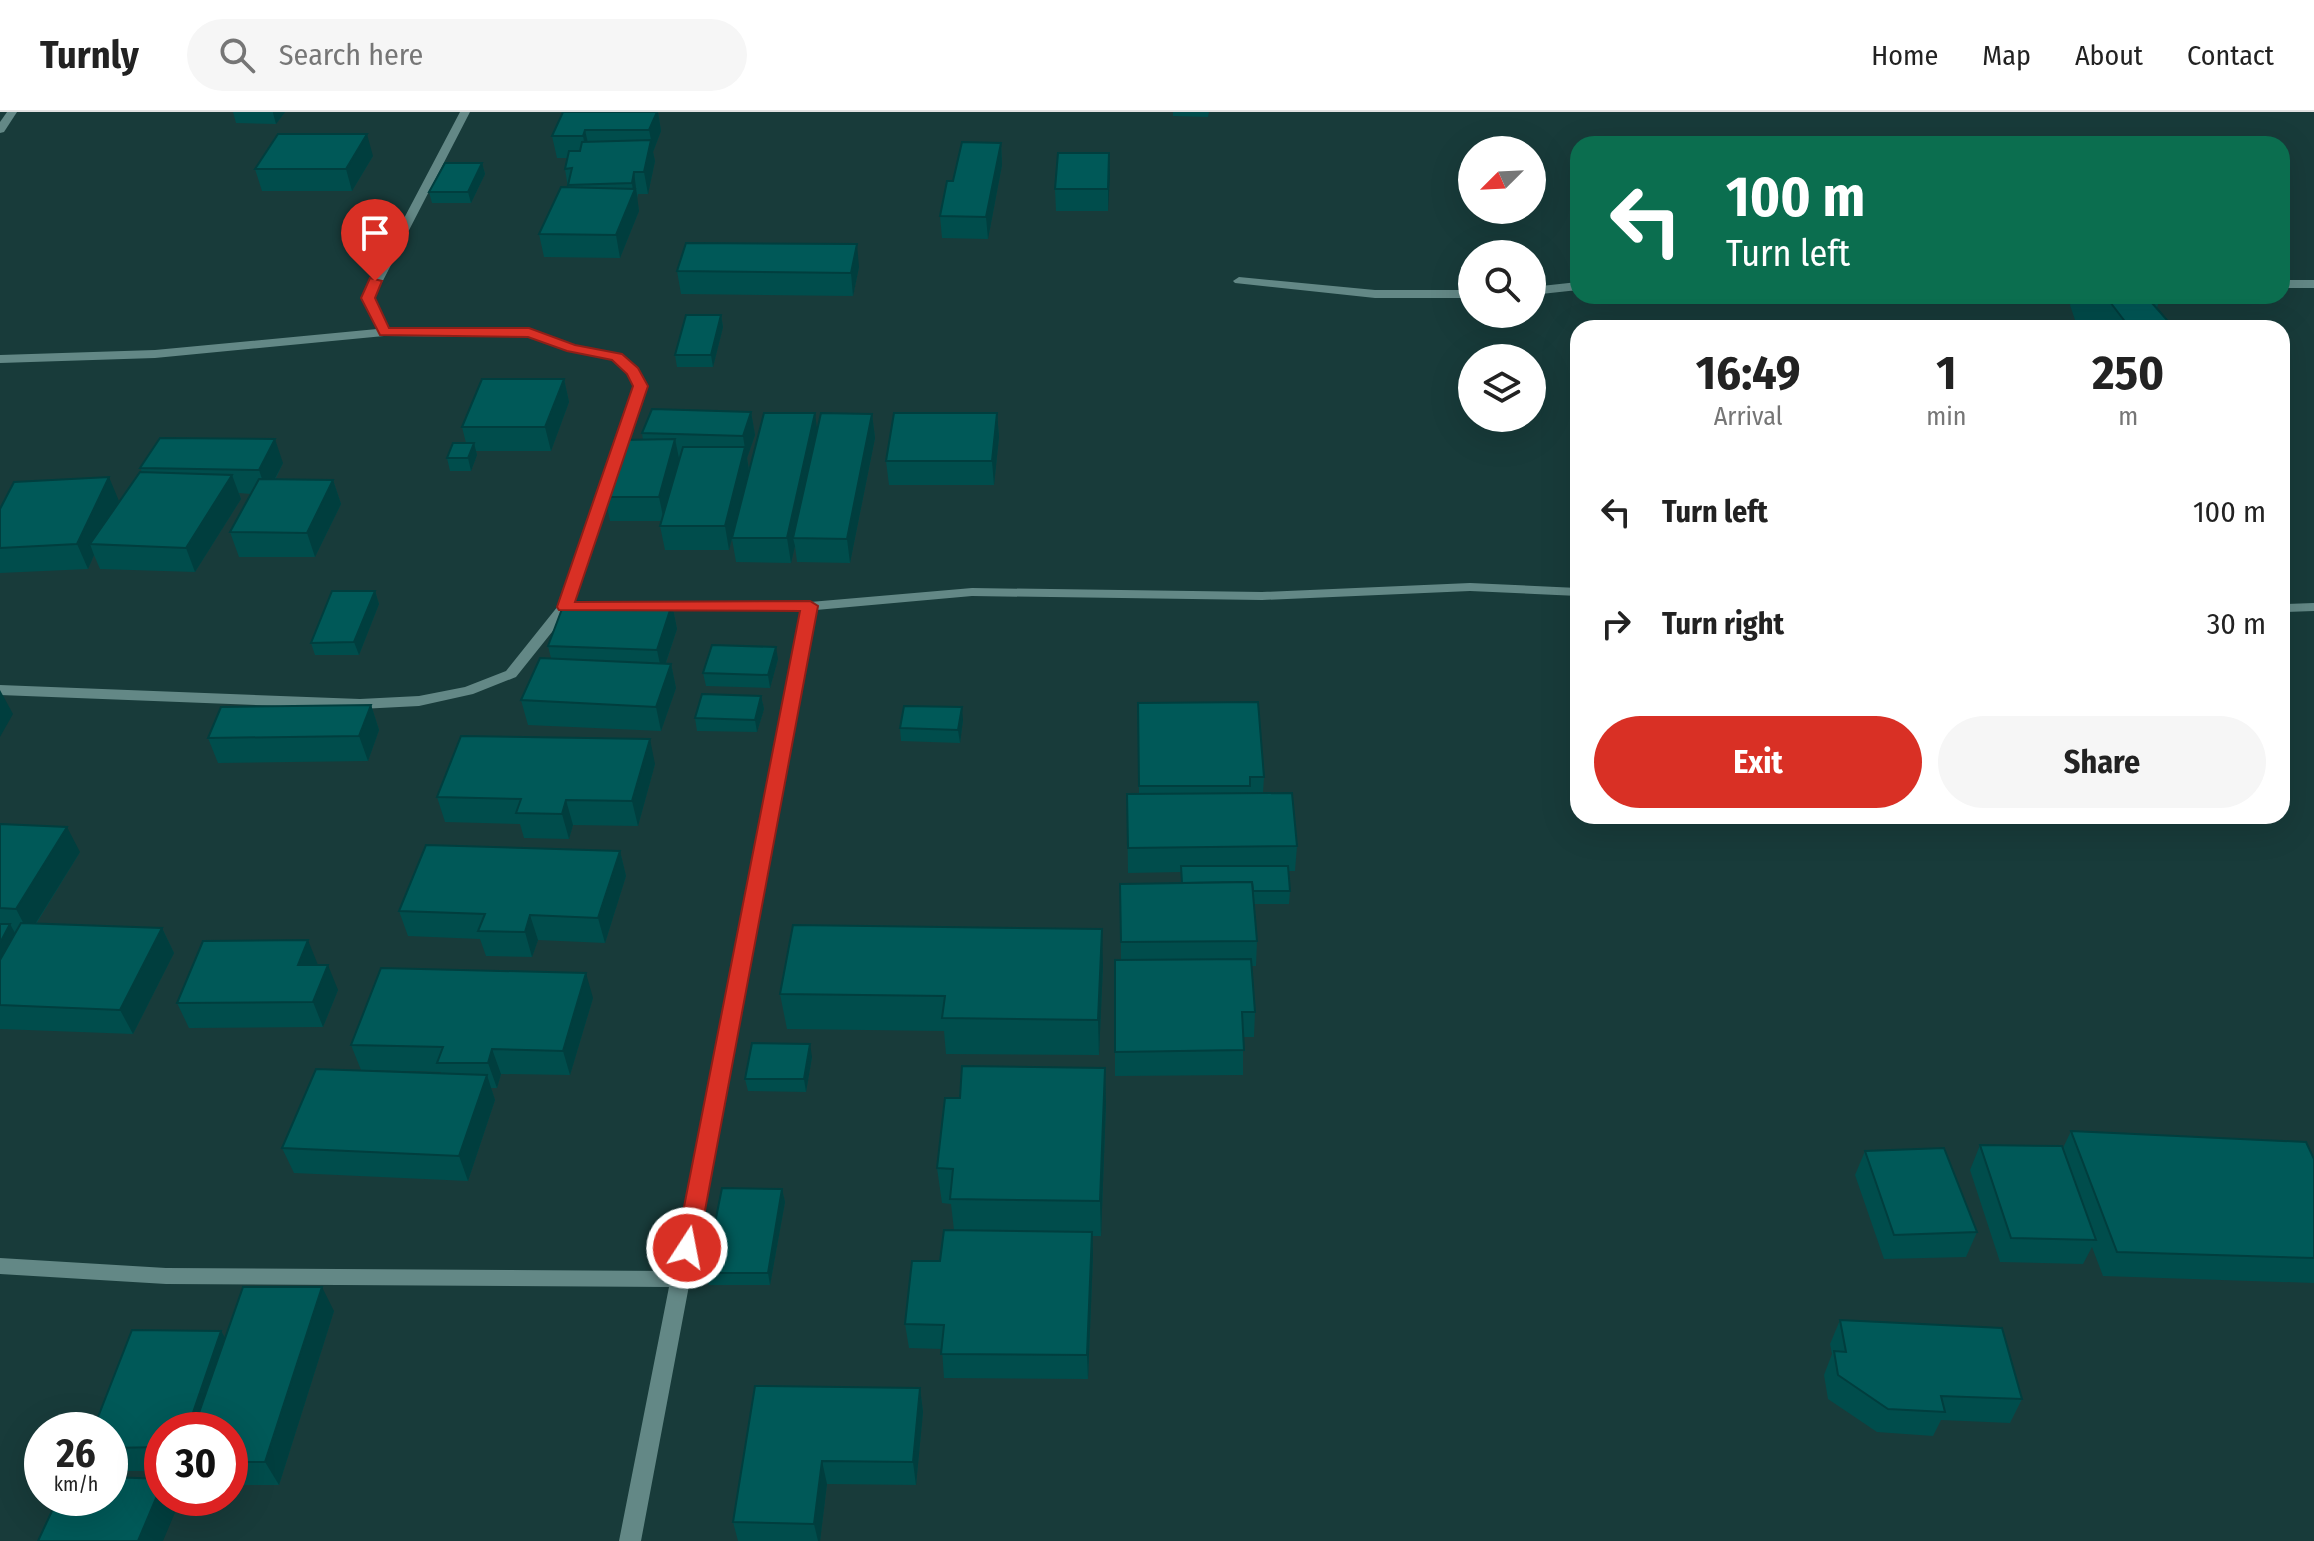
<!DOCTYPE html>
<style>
body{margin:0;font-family:"Fira Sans Condensed",sans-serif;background:#f6f6f6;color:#222;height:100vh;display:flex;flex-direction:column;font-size:30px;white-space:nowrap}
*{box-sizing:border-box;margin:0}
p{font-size:26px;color:#767676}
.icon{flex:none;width:44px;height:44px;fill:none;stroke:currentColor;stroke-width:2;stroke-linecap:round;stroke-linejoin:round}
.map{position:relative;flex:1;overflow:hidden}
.panel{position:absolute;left:1570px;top:208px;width:720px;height:504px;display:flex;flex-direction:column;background:#fff;border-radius:24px;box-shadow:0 8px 32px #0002}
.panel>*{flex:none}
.guide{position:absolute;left:1570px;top:24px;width:720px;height:168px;border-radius:24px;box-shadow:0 8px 32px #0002;background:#0b6e4f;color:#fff;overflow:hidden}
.needle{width:52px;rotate:246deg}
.controls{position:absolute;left:1458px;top:24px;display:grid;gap:16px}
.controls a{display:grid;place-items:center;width:88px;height:88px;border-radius:50%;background:#fff;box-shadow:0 8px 32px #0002;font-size:40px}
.speed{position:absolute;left:24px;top:1300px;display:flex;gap:16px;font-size:40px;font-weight:700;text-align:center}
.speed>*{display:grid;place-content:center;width:104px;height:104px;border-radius:50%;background:#fff;box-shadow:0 8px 32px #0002;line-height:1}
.speed small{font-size:20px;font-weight:400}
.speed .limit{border:12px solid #d22;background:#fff;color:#111}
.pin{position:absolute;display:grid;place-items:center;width:68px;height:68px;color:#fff;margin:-82px -34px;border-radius:50% 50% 50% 0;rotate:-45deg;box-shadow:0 0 8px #0007}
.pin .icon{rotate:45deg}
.me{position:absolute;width:88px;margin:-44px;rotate:11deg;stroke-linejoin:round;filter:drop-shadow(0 0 6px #0008)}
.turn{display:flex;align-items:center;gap:28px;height:168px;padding:0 24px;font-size:36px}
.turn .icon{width:104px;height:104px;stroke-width:2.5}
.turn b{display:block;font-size:56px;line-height:68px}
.eta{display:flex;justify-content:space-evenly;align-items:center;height:136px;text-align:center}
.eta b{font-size:48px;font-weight:700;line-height:56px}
.primary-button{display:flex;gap:16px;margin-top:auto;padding:16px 24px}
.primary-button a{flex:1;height:92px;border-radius:48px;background:#d93025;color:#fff;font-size:32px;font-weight:700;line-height:92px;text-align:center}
.primary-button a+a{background:#f6f6f6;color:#222}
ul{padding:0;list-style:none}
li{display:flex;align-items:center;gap:24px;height:112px;padding:0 24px}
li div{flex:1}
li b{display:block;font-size:30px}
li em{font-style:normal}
header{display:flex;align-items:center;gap:48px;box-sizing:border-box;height:112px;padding:0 40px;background:#fff;border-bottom:2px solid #e0e0e0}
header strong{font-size:38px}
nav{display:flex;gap:44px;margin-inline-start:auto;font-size:28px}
.search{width:560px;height:72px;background:#f6f6f6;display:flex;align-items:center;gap:20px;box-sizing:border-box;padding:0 28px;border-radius:44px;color:#767676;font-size:30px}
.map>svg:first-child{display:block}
</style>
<header>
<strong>Turnly</strong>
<div class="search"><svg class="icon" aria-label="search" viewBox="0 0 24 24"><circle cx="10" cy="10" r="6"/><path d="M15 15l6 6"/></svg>Search here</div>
<nav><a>Home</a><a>Map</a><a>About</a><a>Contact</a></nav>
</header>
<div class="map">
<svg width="2314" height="1429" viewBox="0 0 2314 1429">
<rect width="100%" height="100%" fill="#183b3a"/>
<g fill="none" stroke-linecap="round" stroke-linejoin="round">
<g fill="#638886" fill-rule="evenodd">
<polygon points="7,0 17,0 4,20 0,21 0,10"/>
<polygon points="460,0 470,0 374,186 388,216 529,217 575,233 621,242 637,256 647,274 572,495 516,565 473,582 419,594 360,597 0,583 0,573 360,587 419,584 465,575 506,559 558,494 635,274 628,261 613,248 568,239 528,225 384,224 155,246 0,251 0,243 155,238 377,217 362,186"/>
<polygon points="1239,165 1375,178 1472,178 1472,186 1375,186 1235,171 1233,169"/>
<rect x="2282" y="168" width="32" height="8"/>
<polygon points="1578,170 1578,178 1532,183 1532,175"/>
<polygon points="1822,184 2014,184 2008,188 1828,188"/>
<polygon points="1470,471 1578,476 1578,484 1470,479 1262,488 972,484 816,498 641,1429 619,1429 669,1175 166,1172 0,1162 0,1146 166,1156 672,1159 802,498 651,499 644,495 646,492 810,490 972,476 1262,480"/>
<polygon points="2314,491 2314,499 2282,500 2282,492"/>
</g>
</g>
<g fill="#004d4c">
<polygon points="233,0 285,0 276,12 236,11"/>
<polygon points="563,0 658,0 661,19 653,40 655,49 648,82 638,82 637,87 639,99 620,146 544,145 539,122 568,76 565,57 568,46 557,46 552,24"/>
<polygon points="1173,0 1209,0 1208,5 1173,4"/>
<polygon points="1001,31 1002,53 988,127 942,126 940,104 953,69"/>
<polygon points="1109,41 1108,99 1056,99 1055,77"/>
<polygon points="373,44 352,79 262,79 255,57"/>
<polygon points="482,51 485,62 471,91 432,91 429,80"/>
<polygon points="859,155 853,184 681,182 677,159"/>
<polygon points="2073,184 2156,184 2159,189 2157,196 2174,216 2104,216 2102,213 2077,214 2070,193"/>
<polygon points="721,203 723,215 713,255 677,255 675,243"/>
<polygon points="564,267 569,290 551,339 476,339 477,343 471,359 450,359 447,346 466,331 462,315"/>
<polygon points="751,300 755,323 747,346 749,358 818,318 872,302 875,326 850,451 797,450 795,434 791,451 736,450 732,427 729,438 665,438 660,414 661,409 610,409 605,385 643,328 642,321"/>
<polygon points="997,301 999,325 994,373 889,373 886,349"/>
<polygon points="283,351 275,368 333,368 341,392 315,445 239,445 230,420 251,382 239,381 241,387 195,460 100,457 94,443 88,457 0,461 0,397 119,389 142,360 140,356"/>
<polygon points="375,479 379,492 359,543 315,543 311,531"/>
<polygon points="672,492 677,517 666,551 671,552 676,576 661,619 528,613 521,588 551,546 548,534"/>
<polygon points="778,547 770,576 706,574 703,561"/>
<polygon points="761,584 764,597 757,620 697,619 695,606"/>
<polygon points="1138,591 1264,665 1263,681 1297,734 1295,759 1288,759 1290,779 1289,792 1254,792 1257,829 1256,854 1251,854 1255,900 1254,925 1243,925 1243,963 1115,964 1115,848 1121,848 1120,772 1181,771 1181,760 1128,761 1127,682 1139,682"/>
<polygon points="371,593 379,618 368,649 218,651 208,626"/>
<polygon points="963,608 960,631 901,629 900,616"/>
<polygon points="655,652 638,714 573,713 569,727 524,726 520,712 445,710 437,685"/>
<polygon points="0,712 80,740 36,812 162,816 174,841 133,922 0,917"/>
<polygon points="620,739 626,764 605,831 538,828 532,845 486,844 480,827 408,824 399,799"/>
<polygon points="318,853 338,878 323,915 189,916 177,891"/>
<polygon points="1103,853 1099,943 946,942 944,919 787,917 780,882"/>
<polygon points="593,886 570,963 501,962 497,976 491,976 495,988 468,1069 294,1061 282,1036 441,962 441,960 361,958 351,933"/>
<polygon points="812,945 806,980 748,979 745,967"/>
<polygon points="1106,991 1101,1124 1092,1124 1093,1144 1088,1267 944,1266 942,1237 909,1236 905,1212 940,1149 954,1118 951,1092 942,1091 937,1056"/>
<polygon points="2071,1019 2314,1047 2314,1171 2103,1164 2092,1135 2083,1152 2000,1150 1970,1058 1980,1033 2063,1036"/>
<polygon points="1865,1039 1977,1120 1966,1145 1884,1147 1855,1063"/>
<polygon points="782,1077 785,1090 770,1173 709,1173 705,1161"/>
<polygon points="334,1199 279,1373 230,1373 230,1318 162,1318 162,1359 110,1359 110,1318 221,1219 225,1226"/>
<polygon points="1840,1208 2022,1287 2010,1311 1941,1308 1933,1324 1877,1320 1828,1287 1824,1263 1832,1242 1830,1232"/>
<polygon points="920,1276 923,1300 916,1373 827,1372 820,1429 738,1429 733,1410"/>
</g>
<g fill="#003e3e">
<polygon points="273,0 285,0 276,12 273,1"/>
<polygon points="657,0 658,0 661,19 653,40 655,49 648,82 644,60 651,28 649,18"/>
<polygon points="585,18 590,40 587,46 583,24"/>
<polygon points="367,22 373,44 352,79 346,57"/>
<polygon points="1001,31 1002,53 988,127 986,105"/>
<polygon points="1109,41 1110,63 1108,99 1108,77"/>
<polygon points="482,51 485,62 471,91 468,80"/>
<polygon points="634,60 639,99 620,146 616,123 633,80 632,71"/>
<polygon points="857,132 859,155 853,184 851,161"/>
<polygon points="721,203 723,215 713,255 711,243"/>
<polygon points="564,267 569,290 551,339 545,315"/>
<polygon points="751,300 755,323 747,346 749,359 729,438 725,414 745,337 743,324"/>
<polygon points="815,301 818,325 793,426 795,434 791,451 787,426"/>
<polygon points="997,301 999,325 994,373 992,349"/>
<polygon points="872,302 875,326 850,451 847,427"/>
<polygon points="275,327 283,351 267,382 259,358"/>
<polygon points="675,327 680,351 664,409 659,385"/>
<polygon points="474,331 477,343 471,359 468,346"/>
<polygon points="232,363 241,387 195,460 186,436"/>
<polygon points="109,365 119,389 90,432 94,443 88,457 77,432"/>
<polygon points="333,368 341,392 315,445 307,421"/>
<polygon points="375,479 379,492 359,543 354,530"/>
<polygon points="672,492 677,517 662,562 657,538"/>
<polygon points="776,535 778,547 770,576 768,563"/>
<polygon points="671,552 676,576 661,619 656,595"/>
<polygon points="0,578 13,602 0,625"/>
<polygon points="761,584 764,597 757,620 755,608"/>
<polygon points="371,593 379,618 368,649 359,624"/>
<polygon points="962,595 963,608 960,631 958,618"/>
<polygon points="650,627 655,652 638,714 632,689"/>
<polygon points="566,688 573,713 569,727 562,702"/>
<polygon points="67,715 80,740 29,822 16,797"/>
<polygon points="620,739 626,764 605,831 598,806"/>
<polygon points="530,803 538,828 532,845 525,820"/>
<polygon points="10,812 24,837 0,882 0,831"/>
<polygon points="162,816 174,841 133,922 120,898"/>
<polygon points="1102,817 1103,853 1099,943 1098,908"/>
<polygon points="308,828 318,853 298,853"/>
<polygon points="328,853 338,878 323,915 313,890"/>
<polygon points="586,861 593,886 570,963 563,939"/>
<polygon points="810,932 812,945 806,980 804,967"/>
<polygon points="492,937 501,962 497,976 488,951"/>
<polygon points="1105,956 1106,991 1101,1124 1100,1089"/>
<polygon points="487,963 495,988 468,1069 459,1044"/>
<polygon points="782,1077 785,1090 770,1173 768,1161"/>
<polygon points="1092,1120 1093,1144 1088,1267 1087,1243"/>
<polygon points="322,1175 334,1199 279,1373 265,1350"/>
<polygon points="221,1219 235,1243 209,1318 187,1318"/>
<polygon points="920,1276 923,1300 916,1373 913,1350"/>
<polygon points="822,1349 827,1372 820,1429 818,1429 814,1412"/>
<polygon points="162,1372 162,1386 176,1386 179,1391 163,1429 138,1429"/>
</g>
<g fill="#005958" stroke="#003e3e" stroke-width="2">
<polygon points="563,0 657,0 649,18 585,18 583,24 552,24"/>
<polygon points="278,22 367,22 346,57 255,57"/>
<polygon points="651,28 644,60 634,60 632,71 568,73 572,56 565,57 569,39 580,39 582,30"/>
<polygon points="962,30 1001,31 986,105 940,104 947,69 953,69"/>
<polygon points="1058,41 1109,41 1108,77 1055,77"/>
<polygon points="445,51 482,51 468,80 429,80"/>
<polygon points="561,75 635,77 616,123 539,122"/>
<polygon points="686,131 857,132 851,161 677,159"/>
<polygon points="2082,184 2156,184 2159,189 2152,191 2174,216 2130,216 2110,190 2085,191"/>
<polygon points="686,203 721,203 711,243 675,243"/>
<polygon points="482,267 564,267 545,315 462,315"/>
<polygon points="652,297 751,300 743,324 642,321"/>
<polygon points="764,301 815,301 787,426 732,426"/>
<polygon points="821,301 872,302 847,427 793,426"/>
<polygon points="894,301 997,301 992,349 886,349"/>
<polygon points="160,326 275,327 259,358 140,356"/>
<polygon points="675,327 659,385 605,385 623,328"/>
<polygon points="453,331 474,331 468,346 447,346"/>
<polygon points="683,335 745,335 725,414 660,414"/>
<polygon points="140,360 232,363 186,436 90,432"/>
<polygon points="109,365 77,432 0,436 0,397 14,370"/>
<polygon points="259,367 333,368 307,421 230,420"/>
<polygon points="332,479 375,479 354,530 311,531"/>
<polygon points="565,489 672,492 657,538 548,534"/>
<polygon points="712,533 776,535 768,563 703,561"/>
<polygon points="540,546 671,552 656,595 521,588"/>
<polygon points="702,582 761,584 755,608 695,606"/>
<polygon points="1258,590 1264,665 1250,665 1250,674 1139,674 1138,591"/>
<polygon points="371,593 359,624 208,626 221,595"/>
<polygon points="904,594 962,595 958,618 900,616"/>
<polygon points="461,624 650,627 632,689 566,688 562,702 516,701 521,687 437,685"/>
<polygon points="1292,681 1297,734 1128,736 1127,682"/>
<polygon points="0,712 67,715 16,797 0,796"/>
<polygon points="426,733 620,739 598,806 530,803 525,820 478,819 485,802 399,799"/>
<polygon points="1181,754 1288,754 1290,779 1253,779 1252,770 1182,771"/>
<polygon points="1252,770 1257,829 1121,830 1120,772"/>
<polygon points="21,811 162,816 120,898 0,893 0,848"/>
<polygon points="0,812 10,812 0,831"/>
<polygon points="793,813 1102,817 1098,908 942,906 945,884 780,882"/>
<polygon points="308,828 298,853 328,853 313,890 177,891 203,829"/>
<polygon points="1251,847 1255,900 1242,900 1244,938 1115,940 1115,848"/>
<polygon points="381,856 586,861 563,939 492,937 488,951 437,951 443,935 351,933"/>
<polygon points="752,931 810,932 804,967 745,967"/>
<polygon points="962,954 1105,956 1100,1089 950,1087 953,1057 937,1056 945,986 960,986"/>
<polygon points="316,957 487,963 459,1044 282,1036"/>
<polygon points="2071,1019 2306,1030 2314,1047 2314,1146 2117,1140"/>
<polygon points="1980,1033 2062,1034 2096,1128 2011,1126"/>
<polygon points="1944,1036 1977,1120 1894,1123 1865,1039"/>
<polygon points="722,1076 782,1077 768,1161 705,1161"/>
<polygon points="944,1118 1092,1120 1087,1243 941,1242 944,1213 905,1212 912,1149 940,1149"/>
<polygon points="243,1175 322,1175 265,1350 230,1350 230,1318 193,1318"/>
<polygon points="1840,1208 2002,1216 2022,1287 1941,1284 1945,1300 1888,1297 1838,1263 1834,1239 1846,1240"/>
<polygon points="132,1218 221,1219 187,1318 162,1318 162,1335 110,1336 110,1318 93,1318"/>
<polygon points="755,1274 920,1276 913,1350 822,1349 814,1412 733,1410"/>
<polygon points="110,1365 162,1367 162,1372 138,1429 38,1429 58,1386 110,1386"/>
</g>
<polygon fill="#d93025" stroke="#8d1f18" stroke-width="2" points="370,166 382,169 375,186 389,216 529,216 575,233 622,242 638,256 648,274 575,490 810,489 818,494 698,1136 695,1143 687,1145 679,1143 676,1136 800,499 559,498 557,495 633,274 627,262 612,248 567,239 528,225 380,223 361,186"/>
</svg>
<div class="controls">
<a><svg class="needle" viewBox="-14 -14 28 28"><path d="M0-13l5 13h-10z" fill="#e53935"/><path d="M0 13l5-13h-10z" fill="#767676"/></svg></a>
<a><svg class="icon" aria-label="search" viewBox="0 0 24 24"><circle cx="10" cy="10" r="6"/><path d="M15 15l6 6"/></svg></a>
<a><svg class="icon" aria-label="layers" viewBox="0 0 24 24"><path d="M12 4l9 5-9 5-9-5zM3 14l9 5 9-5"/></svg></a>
</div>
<div class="speed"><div>26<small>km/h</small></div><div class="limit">30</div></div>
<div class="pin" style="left:375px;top:169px;background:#d93025"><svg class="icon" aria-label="arrive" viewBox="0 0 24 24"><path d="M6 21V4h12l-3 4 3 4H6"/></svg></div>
<svg class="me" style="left:687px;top:1136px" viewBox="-20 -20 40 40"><circle r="17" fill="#d93025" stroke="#fff" stroke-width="3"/><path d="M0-11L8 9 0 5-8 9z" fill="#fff"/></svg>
<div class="guide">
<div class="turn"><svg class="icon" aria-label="left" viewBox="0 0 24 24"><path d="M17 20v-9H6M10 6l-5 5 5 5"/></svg><div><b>100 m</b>Turn left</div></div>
</div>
<section class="panel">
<div class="eta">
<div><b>16:49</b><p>Arrival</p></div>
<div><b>1</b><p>min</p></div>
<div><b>250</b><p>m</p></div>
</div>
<ul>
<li><svg class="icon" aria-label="left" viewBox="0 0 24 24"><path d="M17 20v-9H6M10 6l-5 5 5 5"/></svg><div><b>Turn left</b></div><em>100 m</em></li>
<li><svg class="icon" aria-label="right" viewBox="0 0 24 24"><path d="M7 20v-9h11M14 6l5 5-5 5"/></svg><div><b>Turn right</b></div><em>30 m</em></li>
</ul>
<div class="primary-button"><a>Exit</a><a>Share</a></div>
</section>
</div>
